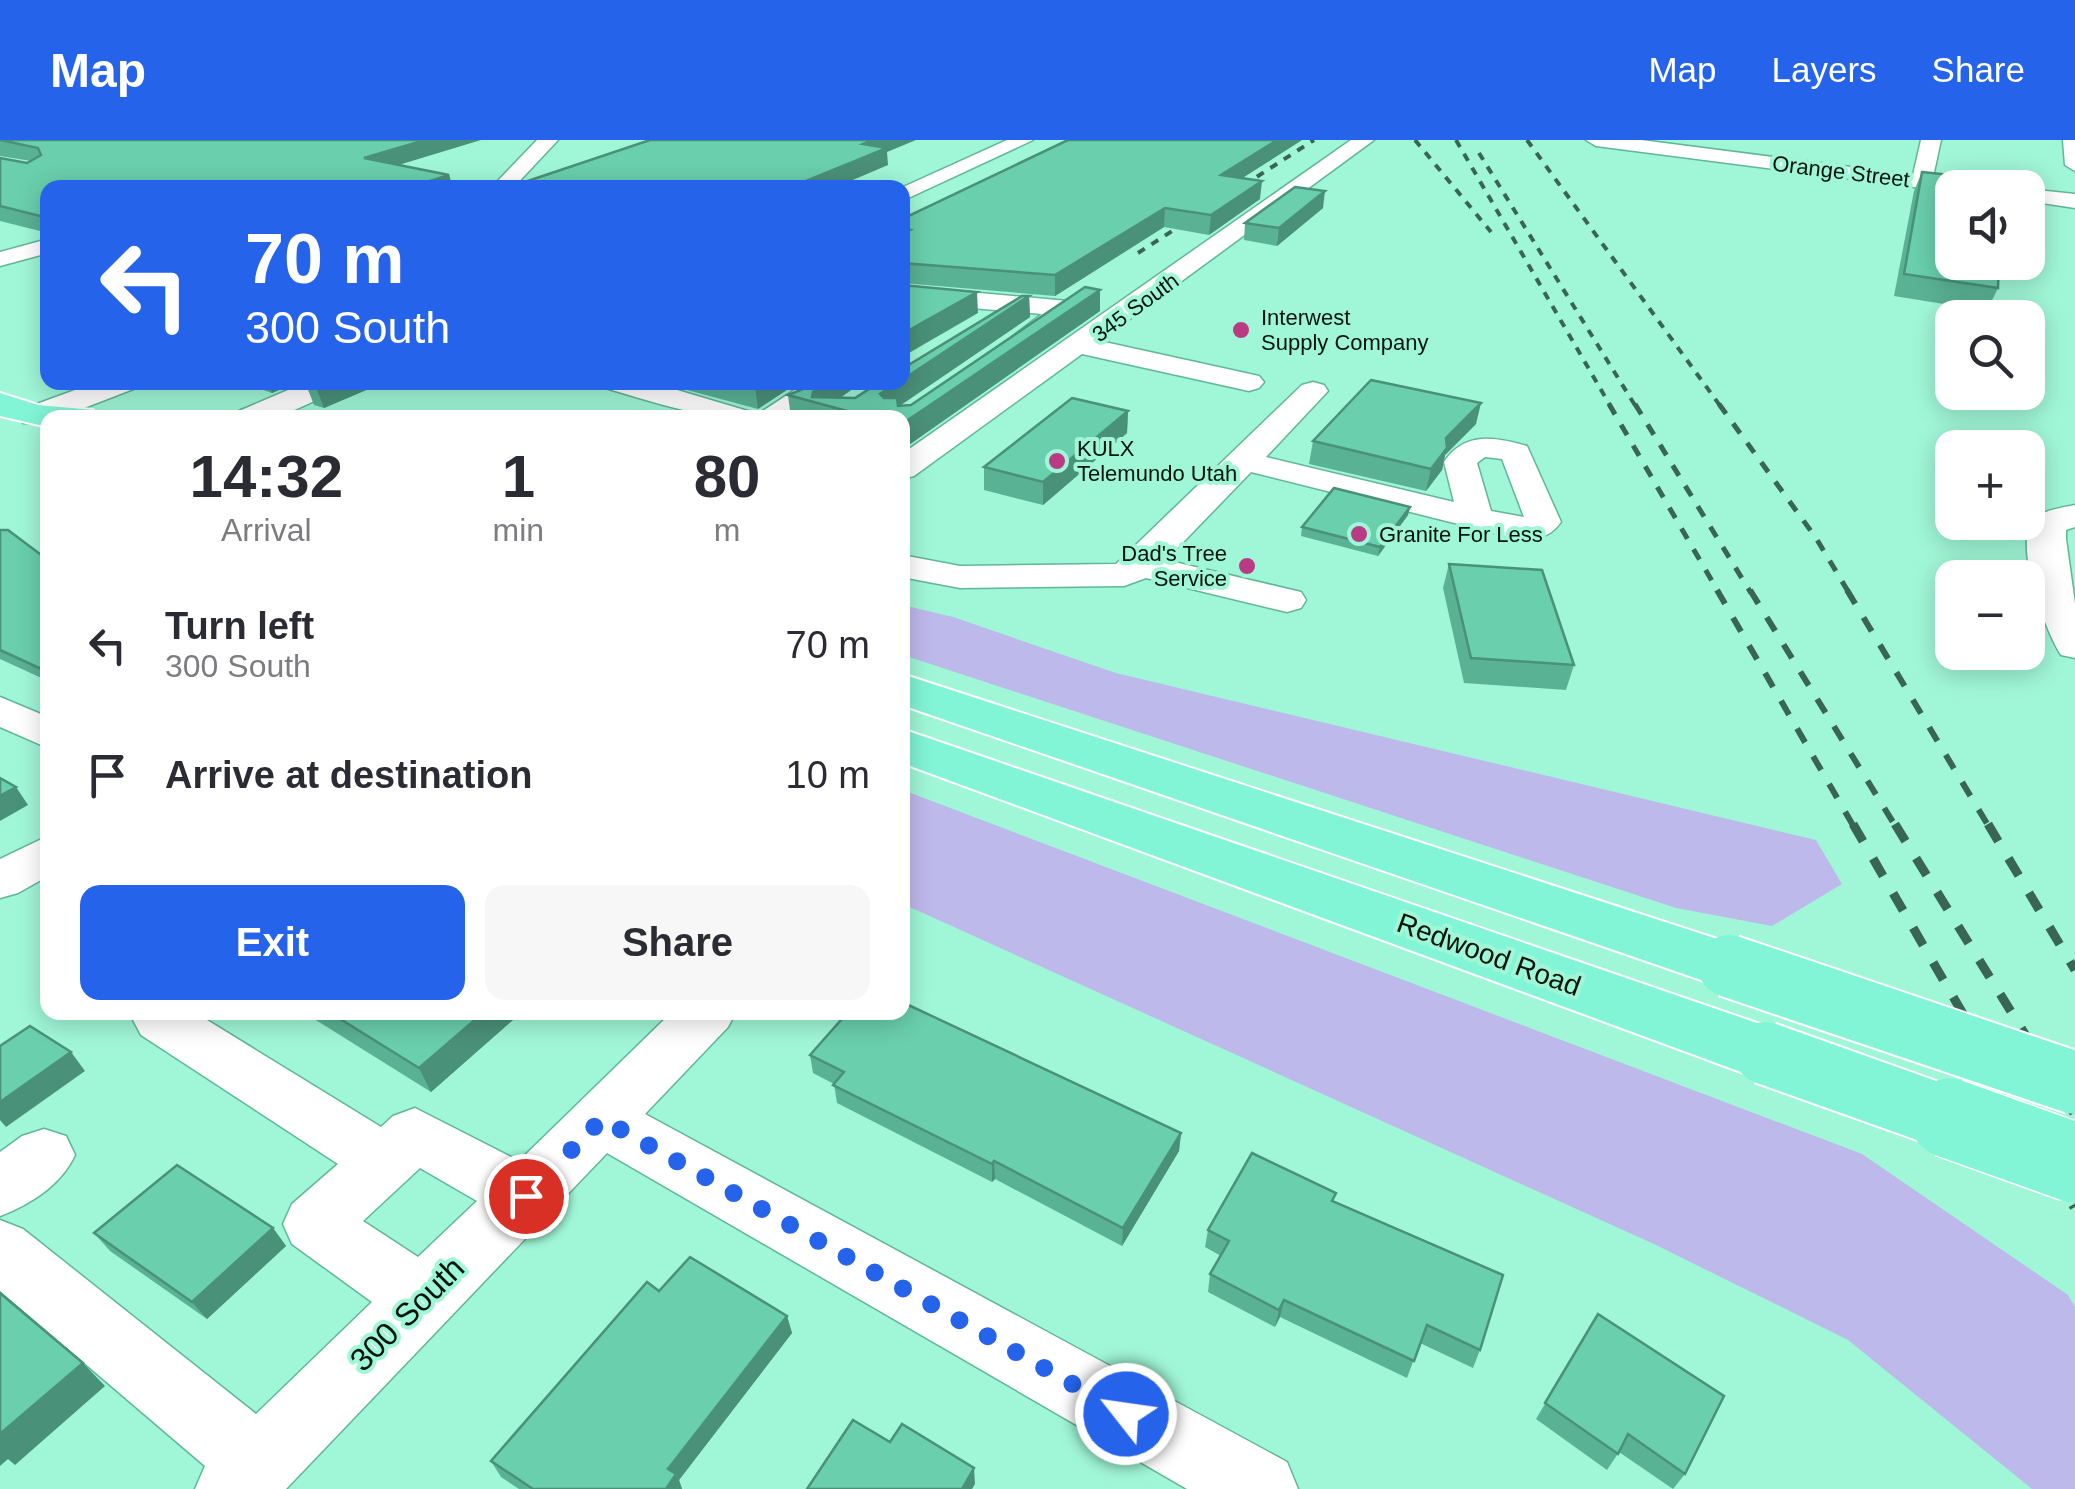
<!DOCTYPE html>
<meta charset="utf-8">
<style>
body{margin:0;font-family:Helvetica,sans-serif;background:#f7f7f7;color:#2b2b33;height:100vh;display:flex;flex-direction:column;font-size:38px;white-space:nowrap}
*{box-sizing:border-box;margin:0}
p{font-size:32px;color:#7c7c81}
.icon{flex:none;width:55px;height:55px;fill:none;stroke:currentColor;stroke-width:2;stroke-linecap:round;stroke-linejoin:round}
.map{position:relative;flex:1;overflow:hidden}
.panel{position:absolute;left:40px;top:270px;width:870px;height:610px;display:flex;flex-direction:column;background:#fff;border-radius:20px;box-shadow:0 5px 25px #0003}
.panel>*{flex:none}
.banner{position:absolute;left:40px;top:40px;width:870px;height:210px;border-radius:20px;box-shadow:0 5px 25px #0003;background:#2563eb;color:#fff;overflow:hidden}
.fabs{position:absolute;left:1935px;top:30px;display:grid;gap:20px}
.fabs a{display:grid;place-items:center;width:110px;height:110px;border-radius:20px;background:#fff;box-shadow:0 5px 25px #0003;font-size:50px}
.pin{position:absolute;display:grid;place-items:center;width:85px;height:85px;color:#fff;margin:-42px;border:5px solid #fff;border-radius:50%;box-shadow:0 2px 10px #0007}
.me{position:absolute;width:110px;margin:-55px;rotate:300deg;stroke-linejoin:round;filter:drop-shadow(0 0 8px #0008)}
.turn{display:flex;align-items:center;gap:35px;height:210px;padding:0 40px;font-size:45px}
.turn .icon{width:130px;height:130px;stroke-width:2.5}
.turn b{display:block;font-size:70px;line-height:85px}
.eta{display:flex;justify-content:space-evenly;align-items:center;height:170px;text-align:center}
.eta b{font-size:60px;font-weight:600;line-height:70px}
.cta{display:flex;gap:20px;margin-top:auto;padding:20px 40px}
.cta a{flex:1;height:115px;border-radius:20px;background:#2563eb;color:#fff;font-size:40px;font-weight:600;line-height:115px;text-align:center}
.cta a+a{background:#f7f7f7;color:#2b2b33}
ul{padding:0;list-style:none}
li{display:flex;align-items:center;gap:30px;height:130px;padding:0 40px}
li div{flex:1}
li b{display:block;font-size:38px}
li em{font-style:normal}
header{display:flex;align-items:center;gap:60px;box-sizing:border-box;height:140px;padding:0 50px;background:#2563eb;color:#fff}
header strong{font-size:48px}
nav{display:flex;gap:55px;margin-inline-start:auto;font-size:35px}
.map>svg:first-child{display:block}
</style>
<header>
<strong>Map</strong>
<nav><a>Map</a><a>Layers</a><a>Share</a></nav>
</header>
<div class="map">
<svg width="2075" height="1349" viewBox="0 0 2075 1349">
<rect width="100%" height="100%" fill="#a0f7d7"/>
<g fill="#beb9eb">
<polygon points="903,465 953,477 1116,533 1816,700 1842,744 1772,786 1676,768 903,515"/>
<polygon points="903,650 1862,1014 2068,1155 2075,1167 2075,1349 2032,1349 1848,1200 1656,1105 903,764"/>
</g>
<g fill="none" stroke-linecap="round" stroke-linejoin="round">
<g stroke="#60b699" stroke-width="3">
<g id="minor">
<polygon points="537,0 558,0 513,48 491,48"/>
<polygon points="1007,0 1033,0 902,61 901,48"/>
<polygon points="1351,0 1374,0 1100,201 1259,236 1264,242 1259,248 1249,251 1082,214 914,336 902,339 902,314"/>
<polygon points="1586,0 1641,0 1913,35 1921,0 1941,0 1933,37 1967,42 1977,48 1952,48 1952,52 1596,6"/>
<polygon points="2063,0 2075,0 2075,31 2065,25"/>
<polygon points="2028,49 2075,54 2075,68 2028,61"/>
<polygon points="48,99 48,113 0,126 0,112"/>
<polygon points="902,146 1068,161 1081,169 1036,203 1026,205 1012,197 1042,174 902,162"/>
<polygon points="97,242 140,242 136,248 58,278 48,278 45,283 23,283 19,276 23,269"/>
<polygon points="307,242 347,242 343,248 277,278 235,278 239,271"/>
<path d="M601,242h49l108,32 49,-32h35c-52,69 -170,25 -237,6z"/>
<path d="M1313,242l11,3 4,6 -62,66 188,45 -10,-40c21,-31 51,-25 83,-16l34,76c-13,19 -31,18 -51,15l-259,-65 -85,88 135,32 5,8 -5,8 -14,4 -141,-34 -22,8 -164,2 -58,-11v-22l58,11 156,-2 186,-179zM1485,317l17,2 22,58 -33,-6 -14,-48z"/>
<path d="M2075,365v22l-9,3v9l9,65v54l-14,-3c-15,-22 -51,-118 -25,-138 9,-7 28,-10 39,-12z"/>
<polygon points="0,557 48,577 48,608 0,587"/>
<polygon points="48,696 48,736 18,753 0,758 0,719"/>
<path d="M137,872h57l187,115 12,-11 22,-8 104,53 153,-149h64l-8,15 -83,87 642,348 11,27h-111l-580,-336 -321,336h-91l10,-23 -205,-175v-71l23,9 233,185 116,-112 -80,-58 -9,-20 9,-20 46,-40 -197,-129 -8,-15zM420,1028l57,33 -59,56 -55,-36z"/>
<path d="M44,989l22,7 9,19c-14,30 -44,49 -75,61v-64l22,-16z"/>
</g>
</g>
<g stroke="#fff" stroke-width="4">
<g id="major">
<polygon points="0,253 38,265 93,270 98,278 48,278 48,287 0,276"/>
<polygon points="902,534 1751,810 1760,826 1751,842 1729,849 1707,842 902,565"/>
<polygon points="902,589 1789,894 1798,913 1789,932 1765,939 1741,932 902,623"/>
</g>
</g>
<use href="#minor" fill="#fff" fill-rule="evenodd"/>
<use href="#major" fill="#82f5d6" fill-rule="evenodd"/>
<g stroke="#396554" stroke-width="4" stroke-dasharray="8 8" stroke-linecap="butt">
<polyline points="1415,0 1491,92"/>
<polyline points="1456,0 1611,267"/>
<polyline points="1527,0 1721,267"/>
<polyline points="1479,13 1636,267"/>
<polyline points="1230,54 1314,0"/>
<polyline points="1138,113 1197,75"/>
</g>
<g stroke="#396554" stroke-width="5" stroke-dasharray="12 12" stroke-linecap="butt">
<polyline points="1609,264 1719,453"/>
<polyline points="1635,264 1751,453"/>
<polyline points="1719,264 1816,398 1849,453"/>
</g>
<g stroke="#396554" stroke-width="6" stroke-dasharray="16 16" stroke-linecap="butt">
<polyline points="1717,450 1854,687"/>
<polyline points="1750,450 1896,687"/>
<polyline points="1847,450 1989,687"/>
</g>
<g stroke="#396554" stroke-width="9" stroke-dasharray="20 20" stroke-linecap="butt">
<polyline points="1853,684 2025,981"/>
<polyline points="1895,684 2075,975"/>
<polyline points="1988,684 2075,830"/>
</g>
<polyline stroke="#396554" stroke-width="11" stroke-dasharray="25 25" stroke-linecap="butt" points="2023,978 2075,1067"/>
<g stroke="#fff" stroke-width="66" stroke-linecap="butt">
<g id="major-bridge-far1">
<polyline points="1729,826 2075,943"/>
<polyline points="1765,913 1956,981"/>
</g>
</g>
<g stroke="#fff" stroke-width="82" stroke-linecap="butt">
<polyline id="major-bridge" points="1949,978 2075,1023"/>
</g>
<use href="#major-bridge-far1" stroke="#82f5d6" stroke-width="62"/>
<use href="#major-bridge" stroke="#82f5d6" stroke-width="79"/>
</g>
<g fill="#5ab295">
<polygon points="0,0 400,25 449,35 453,48 48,48 48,93 0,81 0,18 27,23 31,21 0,16"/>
<polygon points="1302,0 1242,38 1260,59 1209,95 1164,87 1055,156 902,143 902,79"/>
<polygon points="1922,32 1960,36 1998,148 1987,171 1894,156 1914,51"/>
<polygon points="1323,68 1277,106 1244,100 1245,83"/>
<polygon points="1100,150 1100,171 903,309 902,278 791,278 788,255 862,242 840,258 855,258 1029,156 1030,177 899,266 911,265"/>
<polygon points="245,242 297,242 272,253 246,244"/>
<polygon points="305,242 385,242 324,268 314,265"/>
<polygon points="657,242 799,242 758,269"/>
<polygon points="1128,271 1127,293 1043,365 984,350 984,327"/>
<polygon points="1476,284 1445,315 1442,330 1426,351 1309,324 1313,301"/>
<polygon points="1410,367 1408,375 1378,416 1301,396 1302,387"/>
<polygon points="0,390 48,420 48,541 0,519"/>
<polygon points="1449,424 1574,525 1566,550 1464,543 1443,448"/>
<polygon points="303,872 522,872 431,952"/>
<polygon points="810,915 1181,993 1179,1011 1122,1106 995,1039 992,1042 837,963 834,944 813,933"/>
<polygon points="1336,1053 1333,1061 1480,1210 1473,1228 1420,1203 1407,1238 1280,1177 1275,1187 1208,1152 1210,1134 1221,1116 1205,1107 1208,1090"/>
<polygon points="273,1088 286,1106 207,1179 110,1111 94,1093"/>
<polygon points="659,1151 787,1176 792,1193 679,1340 682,1349 519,1349 501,1337 491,1321"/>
<polygon points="1598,1174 1685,1334 1673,1349 1619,1312 1607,1330 1536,1279"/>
</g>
<g fill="#4a9179">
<polygon points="425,0 481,0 369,34 364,18"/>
<polygon points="873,0 916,0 887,12 888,25 834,48 789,48 863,4"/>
<polygon points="1277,0 1302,0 1219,53 1221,35"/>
<polygon points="449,35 453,48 408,48"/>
<polygon points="1262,41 1260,59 1209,95 1211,75"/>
<polygon points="1325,51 1323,68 1277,106 1279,88"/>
<polygon points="1165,68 1164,87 1055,156 1055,135"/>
<polygon points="1100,150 1100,171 903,309 902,284"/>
<polygon points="977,152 978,173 902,217 902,194"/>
<polygon points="1029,156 1030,177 882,278 880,254 898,242 902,242 902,240"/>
<polygon points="268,242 297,242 272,253"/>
<polygon points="322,242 385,242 324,268 315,245"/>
<polygon points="761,242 799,242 758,269 755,246"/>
<polygon points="827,242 862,242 829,266 813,262 813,252"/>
<polygon points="1481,263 1476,284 1445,315 1442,330 1426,351 1431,329 1446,298"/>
<polygon points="1128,271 1127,293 1043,365 1043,342"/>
<polygon points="1410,367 1408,375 1378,416 1380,407"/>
<polygon points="16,647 28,665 0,681 0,656"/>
<polygon points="484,872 522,872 431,952 419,928"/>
<polygon points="71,912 85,931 6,987 0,980 0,962"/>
<polygon points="1181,993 1179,1011 1122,1106 1123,1088"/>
<polygon points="994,1021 995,1039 992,1042 992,1024"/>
<polygon points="273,1088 286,1106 207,1179 192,1162"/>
<polygon points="1284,1160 1280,1177 1275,1187 1279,1170"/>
<polygon points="787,1176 792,1193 679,1340 682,1349 666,1349 668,1329"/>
<polygon points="83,1223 105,1246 15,1325 8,1319 0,1326 0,1294"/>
<polygon points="974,1328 975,1344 972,1349 962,1349"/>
</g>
<g fill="#69cfad" stroke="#4a9179" stroke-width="2.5">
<polygon points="0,0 425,0 364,18 449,35 408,48 48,48 48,78 0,66 0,18 27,23 41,15 38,8"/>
<polygon points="650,0 873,0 863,4 887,8 789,48 507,48"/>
<polygon points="1068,0 1277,0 1221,35 1262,41 1211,75 1165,68 1055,135 902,123 902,94 910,90 902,89 902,79"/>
<polygon points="1922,32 1960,36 1966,32 2002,37 2002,48 1952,48 1952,122 1999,122 1998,148 1904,134"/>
<polygon points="1295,47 1325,51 1279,88 1245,83"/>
<polygon points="902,145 977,152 902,194"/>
<polygon points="1085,147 1100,150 902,284 902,278 873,278 788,255 820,242 827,242 813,252 812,257 855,258 880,242 898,242 880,254 884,258 897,258 898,266 911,265"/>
<polygon points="1022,156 1029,156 902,240 902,229"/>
<polygon points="1371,240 1481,263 1446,298 1447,308 1431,329 1313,301"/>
<polygon points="741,242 761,242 755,246"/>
<polygon points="1072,258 1128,271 1043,342 984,327"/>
<polygon points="1334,348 1410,367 1380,407 1302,387"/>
<polygon points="0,390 8,390 48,420 48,532 0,510"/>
<polygon points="1449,424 1542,430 1574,525 1471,518"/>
<polygon points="0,638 16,647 0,656"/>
<polygon points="902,862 1181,993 1123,1088 994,1021 992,1024 833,945 844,932 810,915 848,872 902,872"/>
<polygon points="329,872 484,872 419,928"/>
<polygon points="30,886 71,912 0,962 0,906"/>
<polygon points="1252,1013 1336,1053 1332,1061 1503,1135 1480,1210 1427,1185 1414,1221 1284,1160 1279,1170 1210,1134 1229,1101 1208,1090"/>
<polygon points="177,1025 273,1088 192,1162 94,1093"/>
<polygon points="690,1117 787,1176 668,1329 676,1334 666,1349 533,1349 491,1321 647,1142 659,1151"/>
<polygon points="0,1153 83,1223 0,1294"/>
<polygon points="1598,1174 1724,1256 1685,1334 1628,1294 1618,1314 1545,1263"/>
<polygon points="853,1280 890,1302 902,1284 974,1328 962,1349 807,1349"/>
</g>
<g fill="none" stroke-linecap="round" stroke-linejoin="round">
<polyline stroke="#2563eb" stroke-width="18" stroke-dasharray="0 32.4" points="526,1056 602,979 1126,1274"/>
</g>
<g fill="#bb3a84" stroke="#a0f7d7" stroke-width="4">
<circle cx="1241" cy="190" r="10"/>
<circle cx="1057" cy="321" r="10"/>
<circle cx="1359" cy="394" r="10"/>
<circle cx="1247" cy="426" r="10"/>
</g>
<g text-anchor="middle" stroke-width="8" stroke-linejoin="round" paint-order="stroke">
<g font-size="22" fill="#00140c" stroke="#a0f7d7">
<text transform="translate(1841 31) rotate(7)" y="8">Orange Street</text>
<text transform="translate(1135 167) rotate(-36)" y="8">345 South</text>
</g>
<g font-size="22" fill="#00140c" stroke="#a0f7d7" text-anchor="start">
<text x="1261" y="185">Interwest<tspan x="1261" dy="25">Supply Company</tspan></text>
<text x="1077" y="316">KULX<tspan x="1077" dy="25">Telemundo Utah</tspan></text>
<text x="1379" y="402">Granite For Less</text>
<text x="1227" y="421" text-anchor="end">Dad's Tree<tspan x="1227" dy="25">Service</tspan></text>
</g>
<g font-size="28" fill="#00140c" stroke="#a0f7d7">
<text transform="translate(1489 814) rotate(20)" y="10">Redwood Road</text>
</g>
<g font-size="32" fill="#00140c" stroke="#a0f7d7">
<text transform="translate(407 1174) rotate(-45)" y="11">300 South</text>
</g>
</g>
</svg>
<div class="fabs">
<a><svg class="icon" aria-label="sound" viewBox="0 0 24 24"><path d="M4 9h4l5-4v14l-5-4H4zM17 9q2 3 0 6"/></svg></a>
<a><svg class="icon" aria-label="search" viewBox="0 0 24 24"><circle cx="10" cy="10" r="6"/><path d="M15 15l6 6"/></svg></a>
<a>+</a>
<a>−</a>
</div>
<div class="pin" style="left:526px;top:1056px;background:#d93025"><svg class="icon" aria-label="arrive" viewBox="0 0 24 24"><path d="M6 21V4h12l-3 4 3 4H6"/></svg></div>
<svg class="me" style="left:1126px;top:1274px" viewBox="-20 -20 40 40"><circle r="17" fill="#2563eb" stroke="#fff" stroke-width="3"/><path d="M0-11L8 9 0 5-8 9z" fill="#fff"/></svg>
<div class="banner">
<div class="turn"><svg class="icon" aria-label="left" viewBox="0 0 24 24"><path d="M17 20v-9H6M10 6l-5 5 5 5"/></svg><div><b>70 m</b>300 South</div></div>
</div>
<section class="panel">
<div class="eta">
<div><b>14:32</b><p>Arrival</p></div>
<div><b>1</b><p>min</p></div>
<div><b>80</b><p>m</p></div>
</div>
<ul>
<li><svg class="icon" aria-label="left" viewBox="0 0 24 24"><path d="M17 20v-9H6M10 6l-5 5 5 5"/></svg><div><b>Turn left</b><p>300 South</p></div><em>70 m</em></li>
<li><svg class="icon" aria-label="arrive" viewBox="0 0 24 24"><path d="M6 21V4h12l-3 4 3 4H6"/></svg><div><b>Arrive at destination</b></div><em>10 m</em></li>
</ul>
<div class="cta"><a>Exit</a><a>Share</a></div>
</section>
</div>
